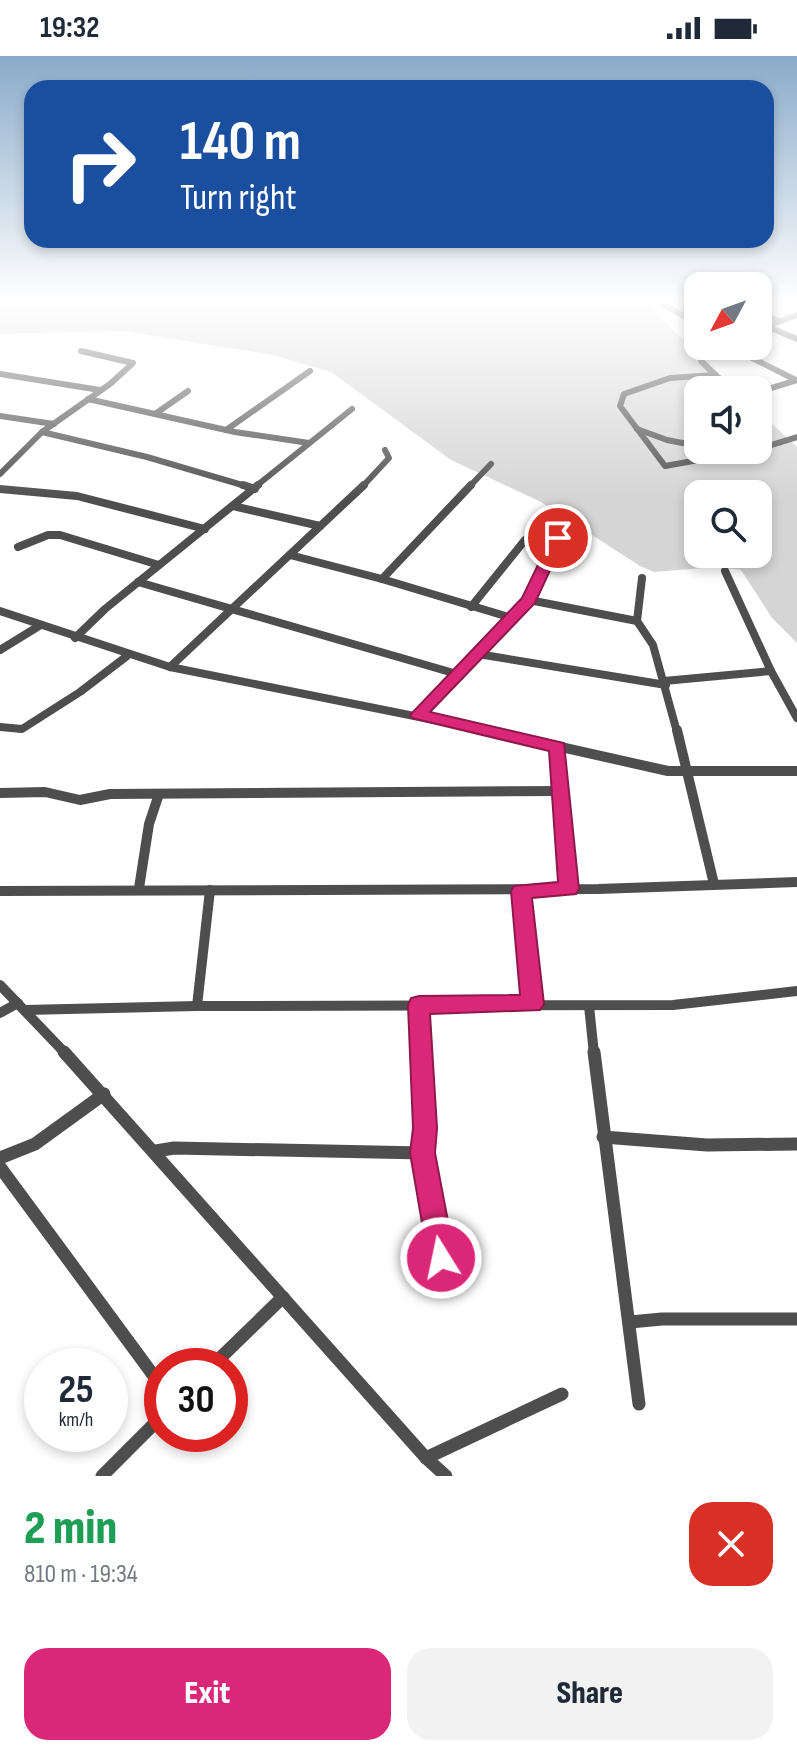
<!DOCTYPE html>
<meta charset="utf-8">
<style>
body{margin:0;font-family:"Sofia Sans Condensed",sans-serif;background:#f2f2f3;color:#1f2937;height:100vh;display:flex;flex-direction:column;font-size:30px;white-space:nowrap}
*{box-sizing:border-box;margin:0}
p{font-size:26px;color:#747a83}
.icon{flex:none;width:44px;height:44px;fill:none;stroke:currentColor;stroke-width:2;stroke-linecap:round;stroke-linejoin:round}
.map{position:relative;height:1420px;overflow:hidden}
.side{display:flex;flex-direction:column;background:#fff;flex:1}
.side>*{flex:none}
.hud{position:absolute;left:24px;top:24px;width:750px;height:168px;border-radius:24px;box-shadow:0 4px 12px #0003;background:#1a4fa0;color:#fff;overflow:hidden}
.needle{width:52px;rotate:229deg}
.fabs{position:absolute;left:684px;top:216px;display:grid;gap:16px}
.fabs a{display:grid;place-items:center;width:88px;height:88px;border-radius:16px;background:#fff;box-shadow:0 4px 12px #0003;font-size:40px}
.speed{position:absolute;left:24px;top:1292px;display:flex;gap:16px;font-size:40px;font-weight:700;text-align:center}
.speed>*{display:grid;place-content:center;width:104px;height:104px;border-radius:50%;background:#fff;box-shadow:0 4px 12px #0003;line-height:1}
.speed small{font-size:20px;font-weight:400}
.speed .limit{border:12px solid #d22;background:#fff;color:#111}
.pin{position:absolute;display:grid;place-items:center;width:68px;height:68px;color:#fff;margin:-34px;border:4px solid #fff;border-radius:50%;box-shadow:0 2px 8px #0007}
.me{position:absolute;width:88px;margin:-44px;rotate:350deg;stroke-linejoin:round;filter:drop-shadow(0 0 6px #0008)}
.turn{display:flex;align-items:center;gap:28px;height:168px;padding:0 24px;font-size:36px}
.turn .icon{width:104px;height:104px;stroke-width:2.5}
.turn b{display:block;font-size:56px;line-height:68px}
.round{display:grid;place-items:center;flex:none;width:84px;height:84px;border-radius:24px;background:#f2f2f3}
.head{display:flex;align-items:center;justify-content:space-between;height:136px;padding:0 24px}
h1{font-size:48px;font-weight:800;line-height:60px;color:#1e9e55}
.cta{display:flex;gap:16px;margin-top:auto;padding:16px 24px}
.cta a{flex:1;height:92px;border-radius:24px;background:#db2777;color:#fff;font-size:32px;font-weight:800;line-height:92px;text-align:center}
.cta a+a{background:#f2f2f3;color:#1f2937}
.status{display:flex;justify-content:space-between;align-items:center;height:56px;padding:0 40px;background:#fff;direction:ltr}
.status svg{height:22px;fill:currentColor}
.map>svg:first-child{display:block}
</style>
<div class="status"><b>19:32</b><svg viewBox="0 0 49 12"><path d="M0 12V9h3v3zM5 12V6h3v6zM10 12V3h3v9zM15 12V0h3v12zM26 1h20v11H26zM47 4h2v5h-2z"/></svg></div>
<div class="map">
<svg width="797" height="1420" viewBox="0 0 797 1420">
<rect width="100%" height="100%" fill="#fff"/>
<path fill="#d5d5d5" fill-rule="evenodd" d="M0,244h651l-3,6 88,84h-38v60h60v-39l39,36v196l-25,-25 -31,-48 -26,-3 -61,5 -14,-6 -99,-64 -90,-42 -120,-88 -58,-17 -150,-24 -123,3zM698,438h60v60h-60z"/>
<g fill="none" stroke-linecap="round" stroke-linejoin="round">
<g stroke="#4e4e4e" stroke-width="6">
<polyline points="664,249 698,268"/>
<polyline points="758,256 778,265"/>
<polyline points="766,270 797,283"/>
<polyline points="758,273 797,259"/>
<polyline points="728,290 796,324"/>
<polyline points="701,300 701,305 731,334"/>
<polyline points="0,318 100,334"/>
<polyline points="714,319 670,322 624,338 620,350 665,410 754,394"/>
<polyline points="758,336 797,324"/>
<polyline points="88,343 235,376 309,387"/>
<polyline points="155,358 188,335"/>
<polyline points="0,360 54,368"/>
<polyline points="637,373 667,384 698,390"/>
<polyline points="226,374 310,315"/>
<polyline points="42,376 147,401 249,431"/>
<polyline points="758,393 797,381"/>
<polyline points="0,418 42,376 110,328 133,307 81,295"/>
<polyline points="255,431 352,353"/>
<polyline points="362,431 389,402 385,394"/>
<polyline points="469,431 491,408"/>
</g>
<g stroke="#4e4e4e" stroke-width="8">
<polyline points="243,429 255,433"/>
<polyline points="471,429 382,523 512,562"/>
<polyline points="0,433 77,440 205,473"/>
<polyline points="233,450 320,470"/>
<polyline points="18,491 48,479 60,479 159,509"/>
<polyline points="290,499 382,523"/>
<polyline points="725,515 771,615 797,662"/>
<polyline points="642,522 637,565 653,589 677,676"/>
<polyline points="138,526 457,618"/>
<polyline points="529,544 637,565"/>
<polyline points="471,551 525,484"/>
<polyline points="0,555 170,611 494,676"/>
<polyline points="75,582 105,553 258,429"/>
<polyline points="0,594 39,570"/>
<polyline points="478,598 666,629"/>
<polyline points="170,611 364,429"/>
<polyline points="664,625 771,615"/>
<polyline points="418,659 529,544 558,482"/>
<polyline points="0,671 22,673 80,636 127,600"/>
</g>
<g stroke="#4e4e4e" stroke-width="10">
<polyline points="485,674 668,715 797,715"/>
<polyline points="677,674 714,828"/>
<polyline points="558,691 568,833"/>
<polyline points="0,737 45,736 80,744 110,738 561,735"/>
<polyline points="139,832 149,768 159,738"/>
<polyline points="0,835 598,833 797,826"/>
<polyline points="521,835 532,948"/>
<polyline points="0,929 66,998"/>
<polyline points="419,949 421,998"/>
<polyline points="197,950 210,834"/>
<polyline points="589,950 594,998"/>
<polyline points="25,954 197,950 673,949 797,935"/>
<polyline points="0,957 18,947"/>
</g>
<g stroke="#4e4e4e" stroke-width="13">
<polyline points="64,996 426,1402 446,1420"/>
<polyline points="421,996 425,1072 423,1097 441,1202"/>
<polyline points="594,996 639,1348"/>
<polyline points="603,1081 707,1089 797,1088"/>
<polyline points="156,1095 174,1092 423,1097"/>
<polyline points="0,1102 35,1088 104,1038"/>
<polyline points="0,1111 162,1331"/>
<polyline points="630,1266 662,1263 797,1263"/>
<polyline points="212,1310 283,1241"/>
<polyline points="426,1402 562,1338"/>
<polyline points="102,1420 162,1360"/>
</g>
</g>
<linearGradient id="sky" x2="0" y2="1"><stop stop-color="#89aaca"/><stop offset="0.55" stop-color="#fff"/><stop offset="1" stop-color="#fff" stop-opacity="0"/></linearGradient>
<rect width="797" height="443" fill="url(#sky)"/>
<polygon fill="#db2777" stroke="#8e194d" stroke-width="2" points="558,478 565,482 535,547 430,656 564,687 579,833 576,838 532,842 544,948 540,954 430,958 437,1072 435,1097 455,1202 451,1211 441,1215 432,1211 428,1202 410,1097 413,1072 408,949 411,942 419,940 520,939 511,835 514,830 558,826 549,695 412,662 410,659 522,542 551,482"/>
</svg>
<div class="fabs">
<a><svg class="needle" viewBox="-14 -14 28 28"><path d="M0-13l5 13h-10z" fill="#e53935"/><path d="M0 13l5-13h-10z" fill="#747a83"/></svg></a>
<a><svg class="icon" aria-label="sound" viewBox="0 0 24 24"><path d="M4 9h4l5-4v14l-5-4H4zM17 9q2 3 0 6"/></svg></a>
<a><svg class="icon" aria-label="search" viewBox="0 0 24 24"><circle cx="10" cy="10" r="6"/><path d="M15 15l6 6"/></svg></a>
</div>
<div class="speed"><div>25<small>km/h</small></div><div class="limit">30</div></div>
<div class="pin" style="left:558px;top:482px;background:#d93025"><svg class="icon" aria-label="arrive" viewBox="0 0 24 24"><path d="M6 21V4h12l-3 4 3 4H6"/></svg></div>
<svg class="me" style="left:441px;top:1202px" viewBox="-20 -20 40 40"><circle r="17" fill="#db2777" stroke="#fff" stroke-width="3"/><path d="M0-11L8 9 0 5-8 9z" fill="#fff"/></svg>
<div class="hud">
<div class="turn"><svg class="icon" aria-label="right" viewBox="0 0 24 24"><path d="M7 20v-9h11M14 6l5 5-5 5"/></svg><div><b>140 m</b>Turn right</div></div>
</div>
</div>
<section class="side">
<div class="head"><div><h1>2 min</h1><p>810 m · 19:34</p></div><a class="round" style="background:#d93025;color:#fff"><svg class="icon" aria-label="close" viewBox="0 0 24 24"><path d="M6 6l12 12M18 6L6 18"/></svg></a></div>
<div class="cta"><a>Exit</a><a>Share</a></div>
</section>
